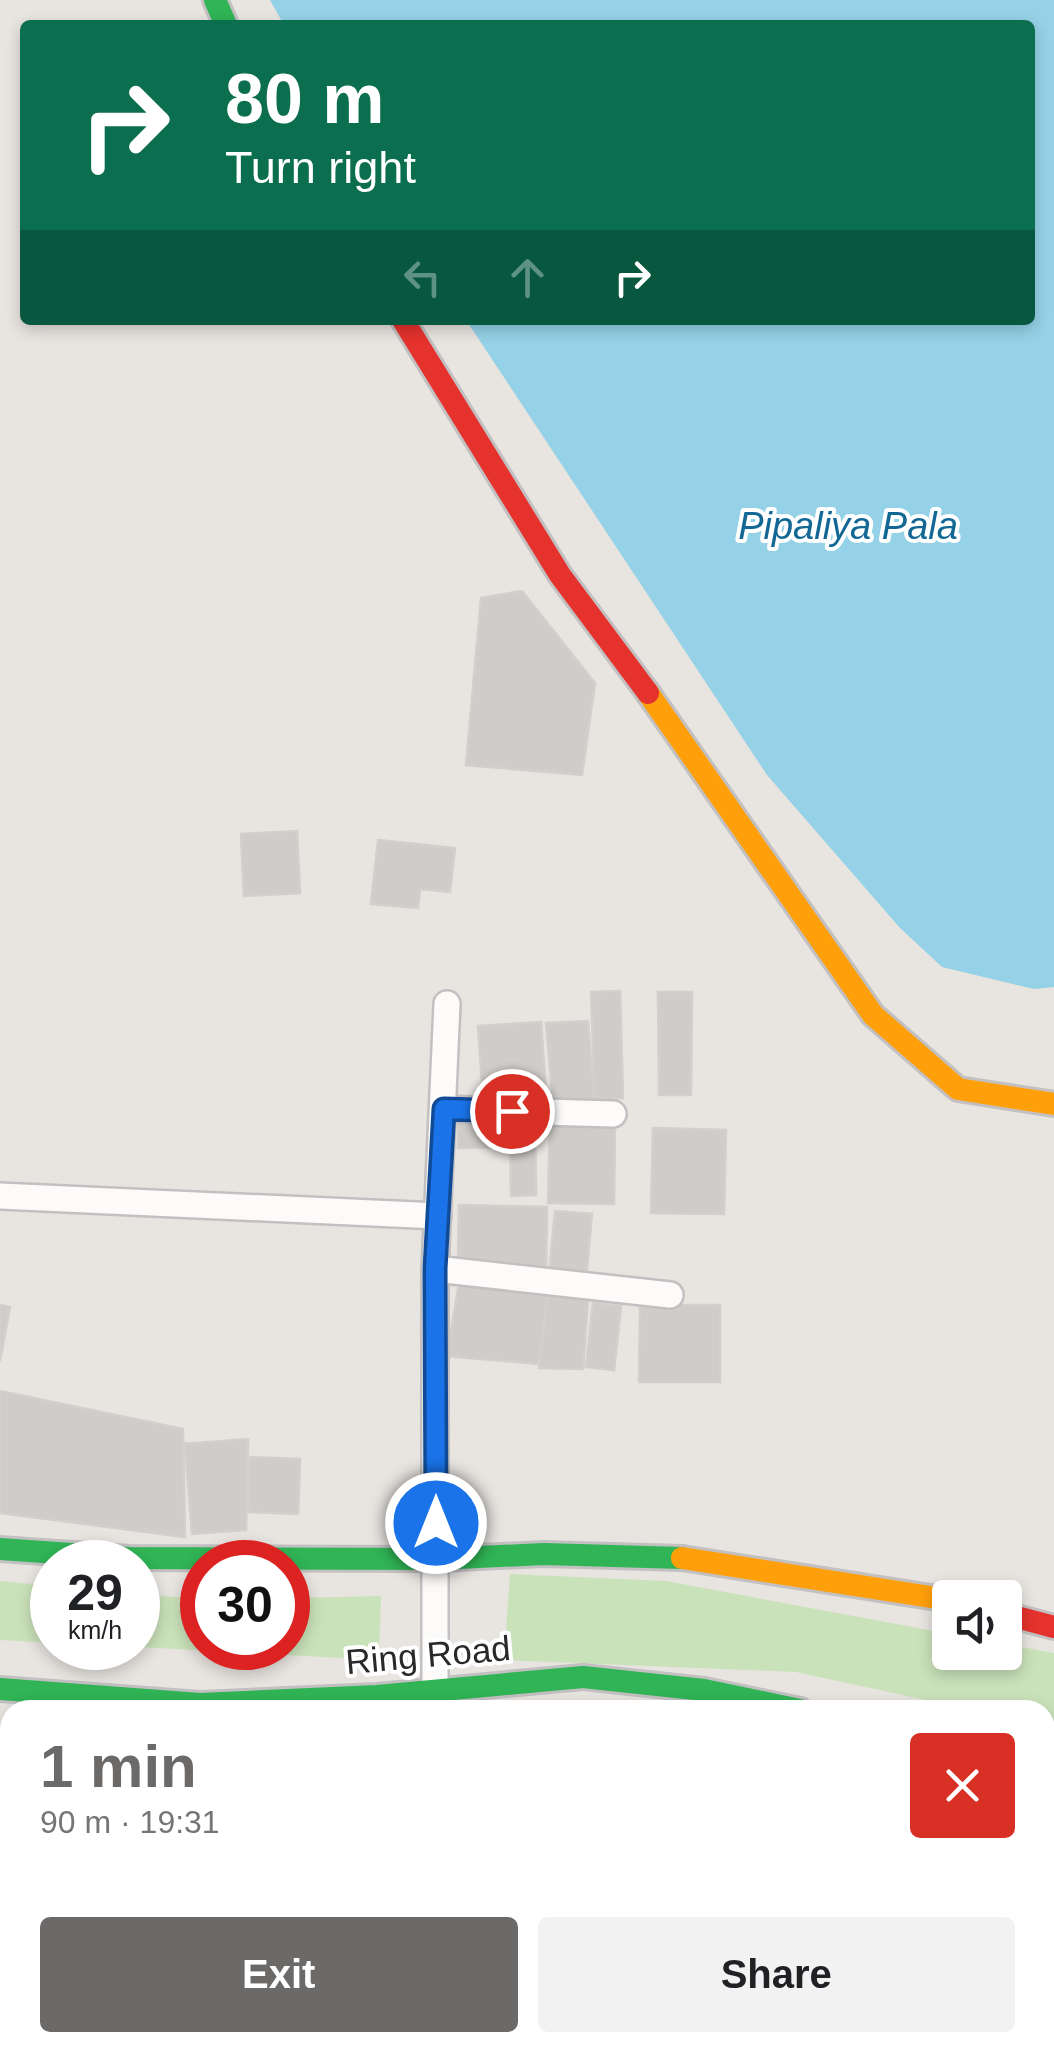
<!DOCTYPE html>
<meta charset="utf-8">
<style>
body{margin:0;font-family:Arial,sans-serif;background:#f2f2f2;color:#202124;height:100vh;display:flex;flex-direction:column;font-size:38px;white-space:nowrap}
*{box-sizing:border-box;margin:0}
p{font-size:32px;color:#757577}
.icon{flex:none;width:55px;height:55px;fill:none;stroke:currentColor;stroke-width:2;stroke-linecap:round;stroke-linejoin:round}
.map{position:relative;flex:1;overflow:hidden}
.sheet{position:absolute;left:0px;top:1700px;width:1055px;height:352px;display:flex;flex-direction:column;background:#fff;border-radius:30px 30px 0 0;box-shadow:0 5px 15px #0003}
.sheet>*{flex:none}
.top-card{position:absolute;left:20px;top:20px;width:1015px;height:305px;border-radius:10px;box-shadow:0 5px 15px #0003;background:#0b6e4f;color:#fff;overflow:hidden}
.fabs{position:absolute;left:932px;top:1580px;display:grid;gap:20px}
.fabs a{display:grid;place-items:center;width:90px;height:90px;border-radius:10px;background:#fff;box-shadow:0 5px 15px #0003;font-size:50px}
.speed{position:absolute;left:30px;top:1540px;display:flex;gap:20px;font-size:50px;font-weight:700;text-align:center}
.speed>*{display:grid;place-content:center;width:130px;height:130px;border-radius:50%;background:#fff;box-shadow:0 5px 15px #0003;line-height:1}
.speed small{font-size:25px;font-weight:400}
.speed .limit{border:15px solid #d22;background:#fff;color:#111}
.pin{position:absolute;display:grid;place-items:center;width:85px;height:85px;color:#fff;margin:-42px;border:5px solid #fff;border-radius:50%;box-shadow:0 2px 10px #0007}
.me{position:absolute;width:110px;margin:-55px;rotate:0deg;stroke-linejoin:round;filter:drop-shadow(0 0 8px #0008)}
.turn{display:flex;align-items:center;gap:35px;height:210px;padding:0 40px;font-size:45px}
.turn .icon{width:130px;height:130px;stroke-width:2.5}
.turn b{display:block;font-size:70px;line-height:85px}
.lanes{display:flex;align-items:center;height:95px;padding:0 40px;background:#0003;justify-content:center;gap:50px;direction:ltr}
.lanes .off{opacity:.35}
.round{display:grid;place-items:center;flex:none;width:105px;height:105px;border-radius:10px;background:#f2f2f2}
.head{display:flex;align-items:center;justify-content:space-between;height:170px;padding:0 40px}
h1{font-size:60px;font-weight:700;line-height:75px;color:#6c6a69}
.primary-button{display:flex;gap:20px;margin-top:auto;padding:20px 40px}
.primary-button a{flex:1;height:115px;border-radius:10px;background:#6c6a69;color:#fff;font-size:40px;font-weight:700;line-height:115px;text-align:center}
.primary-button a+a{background:#f2f2f2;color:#202124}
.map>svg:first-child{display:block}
</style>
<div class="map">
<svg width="1054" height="2051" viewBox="0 0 1054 2051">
<rect width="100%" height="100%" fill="#e8e4e0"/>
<g fill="#cae2ba">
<polygon points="510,1574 666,1581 950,1634 950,1652 1005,1652 1005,1644 1054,1653 1054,1728 1045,1726 1045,1710 972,1710 796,1672 504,1660"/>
<polygon points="0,1581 52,1586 52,1643 0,1640"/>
<polygon points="138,1594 202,1599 202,1648 288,1648 288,1598 381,1596 379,1660 138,1647"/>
<polygon points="1045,1862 1054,1864 1054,1936 1045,1934"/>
</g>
<polygon fill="#95d1e7" points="270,0 1054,0 1054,987 1034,989 942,967 900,928 767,775 466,320 1030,320 1030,25 284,25"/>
<g fill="#cfccc9" stroke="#d2d0cc" stroke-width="2.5">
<polygon points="522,591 595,683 582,775 466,765 481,598"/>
<polygon points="297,831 300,893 244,896 241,834"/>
<polygon points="378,840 455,848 450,892 420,889 418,908 371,904"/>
<polygon points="620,991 623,1098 595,1099 591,992"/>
<polygon points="658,992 692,992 691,1095 659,1095"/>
<polygon points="588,1021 594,1099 553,1101 546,1023"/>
<polygon points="541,1022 546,1095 483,1100 478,1026"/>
<polygon points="507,1119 507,1147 458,1148 458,1121"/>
<polygon points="510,1119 535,1119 536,1195 511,1196"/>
<polygon points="550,1122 615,1123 614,1204 548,1203"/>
<polygon points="653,1128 726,1130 724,1214 651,1213"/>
<polygon points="459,1205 547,1207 546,1271 458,1261"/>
<polygon points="555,1211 592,1214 586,1279 549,1276"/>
<polygon points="459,1283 548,1296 538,1364 447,1356"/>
<polygon points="548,1296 588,1299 583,1369 539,1368"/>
<polygon points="593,1303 621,1306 614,1370 586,1367"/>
<polygon points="0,1305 10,1307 0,1361"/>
<polygon points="640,1305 720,1305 720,1382 639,1382"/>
<polygon points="0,1391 183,1429 185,1537 0,1513"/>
<polygon points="248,1439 246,1530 192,1534 185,1444"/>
<polygon points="250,1457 300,1459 298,1514 248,1512"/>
<polygon points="10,1933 10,1991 4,1990"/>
<polygon points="1054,2038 1054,2051 981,2051 981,2042 1045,2042 1045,2039"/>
<polygon points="145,2042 220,2042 219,2051 144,2051"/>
<polygon points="379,2042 443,2042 443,2051 380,2051"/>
<polygon points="658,2042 726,2042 726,2051 975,2043 975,2051 658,2051"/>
</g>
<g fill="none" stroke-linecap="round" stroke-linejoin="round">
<g stroke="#c2c0c1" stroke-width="30">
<g id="street">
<polyline points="444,1109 613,1114"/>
<polyline points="0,1196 438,1216"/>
<polyline points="435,1269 670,1295"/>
<polyline points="435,1691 435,1269 447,1004"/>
<polyline points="606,2051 607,2042"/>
</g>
</g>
<g stroke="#c2c0c1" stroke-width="28">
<g id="fast">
<polyline points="215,0 226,25"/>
<polyline points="0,1549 129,1558 437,1559 544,1554 682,1558"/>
<polyline points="0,1689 200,1704 377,1696 583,1677 704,1690 800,1710"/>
<polyline points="1045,1953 1054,1955"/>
</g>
</g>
<g stroke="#c2c0c1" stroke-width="28">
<g id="slow">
<polyline points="648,693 873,1015 958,1089 1054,1104"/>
<polyline points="682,1558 950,1600"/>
<polyline points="1045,1762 1054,1764"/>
<polyline points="1045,1810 1054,1812"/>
<polyline points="0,1851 10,1851"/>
</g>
</g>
<g stroke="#c2c0c1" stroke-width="28">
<g id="jam">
<polyline points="403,320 560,575 648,693"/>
<polyline points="1005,1614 1054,1627"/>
<polyline points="0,1756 10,1756"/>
</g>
</g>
<use href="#street" stroke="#fcfbfa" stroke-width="25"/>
<use href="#fast" stroke="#30b455" stroke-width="22"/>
<use href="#slow" stroke="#ff9f0a" stroke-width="22"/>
<use href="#jam" stroke="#e5322d" stroke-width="22"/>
</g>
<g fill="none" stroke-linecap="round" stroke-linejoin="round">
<g stroke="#114b97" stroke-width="25">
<polyline id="route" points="436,1523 435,1269 444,1109 512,1111"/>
</g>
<use href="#route" stroke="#1a73e8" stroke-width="18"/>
</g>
<g text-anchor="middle" stroke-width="8" stroke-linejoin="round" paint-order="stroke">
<g font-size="35" fill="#292929" stroke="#fff">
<text transform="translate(428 1655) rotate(-5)" y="12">Ring Road</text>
</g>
<g font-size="38" font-style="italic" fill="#126795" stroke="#fff">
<text x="848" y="539">Pipaliya Pala</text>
</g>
</g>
</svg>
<div class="fabs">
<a><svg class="icon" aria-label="sound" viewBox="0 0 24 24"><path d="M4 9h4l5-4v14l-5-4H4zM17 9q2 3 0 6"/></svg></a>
</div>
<div class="speed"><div>29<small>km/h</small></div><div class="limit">30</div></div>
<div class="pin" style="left:512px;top:1111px;background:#d93025"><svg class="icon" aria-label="arrive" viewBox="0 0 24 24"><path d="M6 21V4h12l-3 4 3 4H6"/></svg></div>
<svg class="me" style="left:436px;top:1523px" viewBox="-20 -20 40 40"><circle r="17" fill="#1a73e8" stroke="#fff" stroke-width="3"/><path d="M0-11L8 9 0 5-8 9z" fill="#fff"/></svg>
<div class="top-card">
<div class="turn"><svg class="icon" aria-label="right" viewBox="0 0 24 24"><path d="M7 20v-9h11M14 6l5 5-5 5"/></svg><div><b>80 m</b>Turn right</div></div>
<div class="lanes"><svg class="icon off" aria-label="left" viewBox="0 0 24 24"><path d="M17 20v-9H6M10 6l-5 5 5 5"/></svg><svg class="icon off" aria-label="ahead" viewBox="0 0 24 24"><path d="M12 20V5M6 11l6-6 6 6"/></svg><svg class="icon" aria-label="right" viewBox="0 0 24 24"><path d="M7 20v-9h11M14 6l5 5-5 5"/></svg></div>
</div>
<section class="sheet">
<div class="head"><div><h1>1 min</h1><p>90 m · 19:31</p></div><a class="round" style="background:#d93025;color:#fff"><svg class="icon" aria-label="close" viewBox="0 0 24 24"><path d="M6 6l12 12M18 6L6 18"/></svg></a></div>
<div class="primary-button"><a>Exit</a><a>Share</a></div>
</section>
</div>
